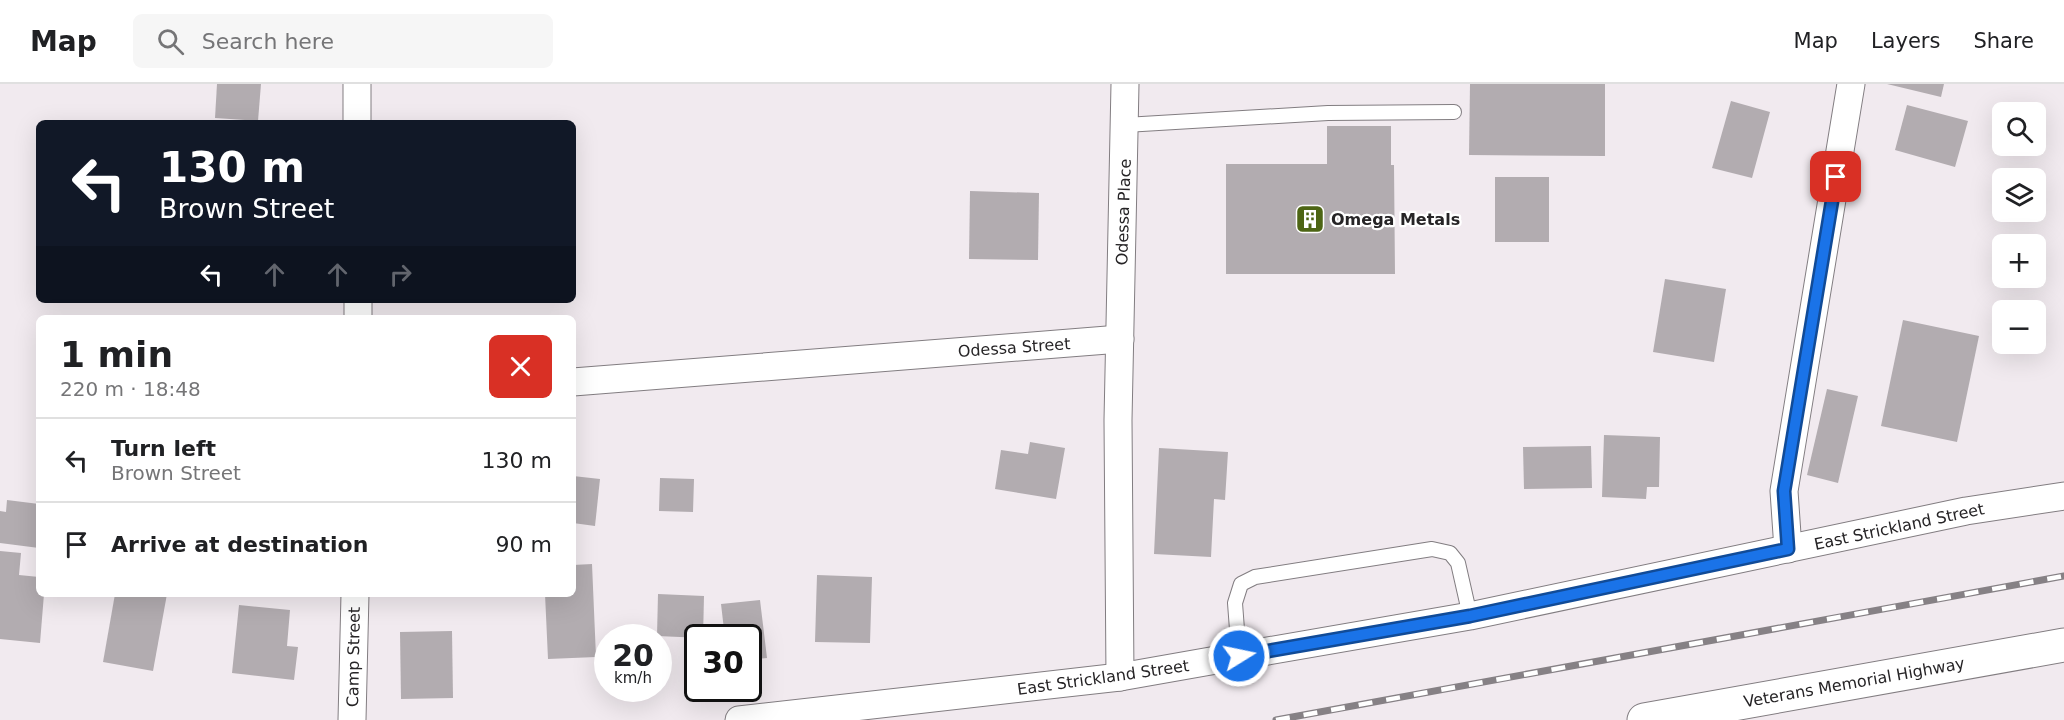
<!DOCTYPE html>
<meta charset="utf-8">
<style>
body{margin:0;font-family:"DejaVu Sans",sans-serif;background:#f6f6f6;color:#202124;height:100vh;display:flex;flex-direction:column;font-size:22px;white-space:nowrap}
*{box-sizing:border-box;margin:0}
p{font-size:20px;color:#757577}
.icon{flex:none;width:33px;height:33px;fill:none;stroke:currentColor;stroke-width:2;stroke-linecap:round;stroke-linejoin:round}
.map{position:relative;flex:1;overflow:hidden}
.drawer{position:absolute;left:36px;top:231px;width:540px;height:282px;display:flex;flex-direction:column;background:#fff;border-radius:9px;box-shadow:0 6px 24px #0002}
.drawer>*{flex:none}
.banner{position:absolute;left:36px;top:36px;width:540px;height:183px;border-radius:9px;box-shadow:0 6px 24px #0002;background:#111827;color:#fff;overflow:hidden}
.tools{position:absolute;left:1992px;top:18px;display:grid;gap:12px}
.tools a{display:grid;place-items:center;width:54px;height:54px;border-radius:9px;background:#fff;box-shadow:0 6px 24px #0002;font-size:30px}
.speed{position:absolute;left:594px;top:540px;display:flex;gap:12px;font-size:30px;font-weight:700;text-align:center}
.speed>*{display:grid;place-content:center;width:78px;height:78px;border-radius:50%;background:#fff;box-shadow:0 6px 24px #0002;line-height:1}
.speed small{font-size:15px;font-weight:400}
.speed .limit{border:3px solid #111;border-radius:9px;background:#fff;color:#111}
.pin{position:absolute;display:grid;place-items:center;width:51px;height:51px;color:#fff;margin:-26px;border-radius:12px;box-shadow:0 3px 9px #0006}
.me{position:absolute;width:66px;margin:-33px;rotate:80deg;stroke-linejoin:round;filter:drop-shadow(0 0 4px #0008)}
.turn{display:flex;align-items:center;gap:21px;height:126px;padding:0 24px;font-size:27px}
.turn .icon{width:78px;height:78px;stroke-width:2.5}
.turn b{display:block;font-size:42px;line-height:51px}
.lanes{display:flex;align-items:center;height:57px;padding:0 24px;background:#0003;justify-content:center;gap:30px;direction:ltr}
.lanes .off{opacity:.35}
.round{display:grid;place-items:center;flex:none;width:63px;height:63px;border-radius:9px;background:#f6f6f6}
.overview{display:flex;align-items:center;justify-content:space-between;height:102px;padding:0 24px}
h1{font-size:36px;font-weight:700;line-height:45px}
ul{padding:0;list-style:none}
li{display:flex;align-items:center;gap:18px;height:84px;padding:0 24px;border-top:2px solid #e0e0e0}
li div{flex:1}
li b{display:block;font-size:22px}
li em{font-style:normal}
header{display:flex;align-items:center;gap:36px;box-sizing:border-box;height:84px;padding:0 30px;background:#fff;border-bottom:2px solid #e0e0e0}
header strong{font-size:28px}
nav{display:flex;gap:33px;margin-inline-start:auto;font-size:21px}
.search{width:420px;height:54px;background:#f6f6f6;display:flex;align-items:center;gap:15px;box-sizing:border-box;padding:0 21px;border-radius:9px;color:#757577;font-size:22px}
.map>svg:first-child{display:block}
</style>
<header>
<strong>Map</strong>
<div class="search"><svg class="icon" aria-label="search" viewBox="0 0 24 24"><circle cx="10" cy="10" r="6"/><path d="M15 15l6 6"/></svg>Search here</div>
<nav><a>Map</a><a>Layers</a><a>Share</a></nav>
</header>
<div class="map">
<svg width="2064" height="636" viewBox="0 0 2064 636">
<rect width="100%" height="100%" fill="#f1eaef"/>
<g fill="#b2acb0">
<polygon points="217,0 261,0 258,37 215,34"/>
<polygon points="1470,0 1605,0 1605,72 1469,71"/>
<polygon points="1887,0 1944,0 1941,13"/>
<polygon points="1731,17 1770,28 1752,94 1712,84"/>
<polygon points="1907,21 1968,37 1955,83 1895,66"/>
<polygon points="1327,42 1391,42 1391,81 1394,81 1395,190 1226,190 1226,80 1327,80"/>
<rect x="1495" y="93" width="54" height="65"/>
<polygon points="970,107 1039,109 1038,176 969,175"/>
<polygon points="1665,195 1726,205 1714,278 1653,268"/>
<polygon points="1903,236 1979,252 1957,358 1881,342"/>
<polygon points="1827,305 1858,312 1838,399 1807,391"/>
<polygon points="1604,351 1660,353 1659,403 1647,403 1646,415 1602,413"/>
<polygon points="1030,358 1065,364 1056,415 995,405 1001,366 1028,370"/>
<polygon points="1591,362 1592,404 1524,405 1523,363"/>
<polygon points="1159,364 1228,368 1225,416 1214,415 1211,473 1154,470"/>
<polygon points="573,392 600,395 595,442 573,439"/>
<polygon points="660,394 694,395 693,428 659,427"/>
<polygon points="7,416 39,420 39,464 0,459 0,427 6,428"/>
<polygon points="0,467 21,469 19,491 39,493 39,510 44,510 40,559 0,555"/>
<polygon points="592,480 596,573 548,575 545,510 573,510 573,481"/>
<polygon points="817,491 872,493 870,559 815,558"/>
<polygon points="115,510 167,510 153,587 103,578"/>
<polygon points="658,510 704,512 703,554 657,552"/>
<polygon points="760,516 767,574 748,576 748,554 725,554 721,520"/>
<polygon points="239,521 290,526 287,562 298,563 294,596 232,589"/>
<polygon points="452,547 453,614 401,615 400,548"/>
</g>
<g fill="none" stroke-linecap="round" stroke-linejoin="round">
<g stroke="#827d81" stroke-width="16">
<g id="lane">
<polyline points="1125,41 1328,29 1454,28"/>
<polyline points="1239,572 1235,519 1241,500 1255,493 1432,465 1450,469 1458,479 1470,532"/>
</g>
</g>
<g stroke="#827d81" stroke-width="29">
<g id="street">
<polyline points="357,0 357,39"/>
<polyline points="358,216 358,234"/>
<polyline points="573,298 1120,255"/>
<polyline points="1788,465 1784,407 1851,0"/>
<polyline points="1120,593 1118,336 1125,0"/>
<polyline points="352,636 355,510"/>
<polyline points="739,636 1120,593 1239,572 1470,532 1966,427 2064,412"/>
</g>
</g>
<g stroke="#827d81" stroke-width="35">
<polyline id="primary" points="1644,636 2064,561"/>
</g>
<use href="#lane" stroke="#fff" stroke-width="14"/>
<use href="#street" stroke="#fff" stroke-width="27"/>
<use href="#primary" stroke="#fff" stroke-width="33"/>
<g stroke="#868185" stroke-width="7">
<polyline id="rail" points="1276,636 2064,492"/>
</g>
<use href="#rail" stroke="#fff" stroke-width="4.5" stroke-dasharray="14" stroke-linecap="butt"/>
</g>
<g fill="none" stroke-linecap="round" stroke-linejoin="round">
<g stroke="#114b97" stroke-width="15">
<polyline id="route" points="1239,572 1470,532 1788,465 1784,407 1836,93"/>
</g>
<use href="#route" stroke="#1a73e8" stroke-width="10"/>
</g>
<defs>
<g id="building-square" transform="scale(1.5)"><rect x="-9" y="-9" width="18" height="18" rx="4" fill="#4d6514" stroke="#fff"/><path d="M-4-6H4V6H1V3H-1V6H-4ZM-2.5-4.3h1.7v1.8h-1.7ZM.8-4.3h1.7v1.8H.8ZM-2.5-1h1.7V.8h-1.7ZM.8-1h1.7V.8H.8Z" fill="#fff"/></g>
</defs>
<g fill-rule="evenodd">
<use href="#building-square" x="1310" y="135"/>
</g>
<g text-anchor="middle" stroke-width="4.5" stroke-linejoin="round" paint-order="stroke">
<g font-size="16" fill="#262426" stroke="#fff">
<text transform="translate(1123 128) rotate(-88)" y="6">Odessa Place</text>
<text transform="translate(1014 263) rotate(-4)" y="6">Odessa Street</text>
<text transform="translate(1899 442) rotate(-12)" y="6">East Strickland Street</text>
<text transform="translate(353 573) rotate(-89)" y="6">Camp Street</text>
<text transform="translate(1103 593) rotate(-8)" y="6">East Strickland Street</text>
<text transform="translate(1854 598) rotate(-10)" y="6">Veterans Memorial Highway</text>
</g>
<g font-size="16" font-weight="bold" fill="#262426" stroke="#fff" text-anchor="start">
<text x="1331" y="141">Omega Metals</text>
</g>
</g>
</svg>
<div class="tools">
<a><svg class="icon" aria-label="search" viewBox="0 0 24 24"><circle cx="10" cy="10" r="6"/><path d="M15 15l6 6"/></svg></a>
<a><svg class="icon" aria-label="layers" viewBox="0 0 24 24"><path d="M12 4l9 5-9 5-9-5zM3 14l9 5 9-5"/></svg></a>
<a>+</a>
<a>−</a>
</div>
<div class="speed"><div>20<small>km/h</small></div><div class="limit">30</div></div>
<div class="pin" style="left:1836px;top:93px;background:#d93025"><svg class="icon" aria-label="arrive" viewBox="0 0 24 24"><path d="M6 21V4h12l-3 4 3 4H6"/></svg></div>
<svg class="me" style="left:1239px;top:572px" viewBox="-20 -20 40 40"><circle r="17" fill="#1a73e8" stroke="#fff" stroke-width="3"/><path d="M0-11L8 9 0 5-8 9z" fill="#fff"/></svg>
<div class="banner">
<div class="turn"><svg class="icon" aria-label="left" viewBox="0 0 24 24"><path d="M17 20v-9H6M10 6l-5 5 5 5"/></svg><div><b>130 m</b>Brown Street</div></div>
<div class="lanes"><svg class="icon" aria-label="left" viewBox="0 0 24 24"><path d="M17 20v-9H6M10 6l-5 5 5 5"/></svg><svg class="icon off" aria-label="ahead" viewBox="0 0 24 24"><path d="M12 20V5M6 11l6-6 6 6"/></svg><svg class="icon off" aria-label="ahead" viewBox="0 0 24 24"><path d="M12 20V5M6 11l6-6 6 6"/></svg><svg class="icon off" aria-label="right" viewBox="0 0 24 24"><path d="M7 20v-9h11M14 6l5 5-5 5"/></svg></div>
</div>
<section class="drawer">
<div class="overview"><div><h1>1 min</h1><p>220 m · 18:48</p></div><a class="round" style="background:#d93025;color:#fff"><svg class="icon" aria-label="close" viewBox="0 0 24 24"><path d="M6 6l12 12M18 6L6 18"/></svg></a></div>
<ul>
<li><svg class="icon" aria-label="left" viewBox="0 0 24 24"><path d="M17 20v-9H6M10 6l-5 5 5 5"/></svg><div><b>Turn left</b><p>Brown Street</p></div><em>130 m</em></li>
<li><svg class="icon" aria-label="arrive" viewBox="0 0 24 24"><path d="M6 21V4h12l-3 4 3 4H6"/></svg><div><b>Arrive at destination</b></div><em>90 m</em></li>
</ul>
</section>
</div>
